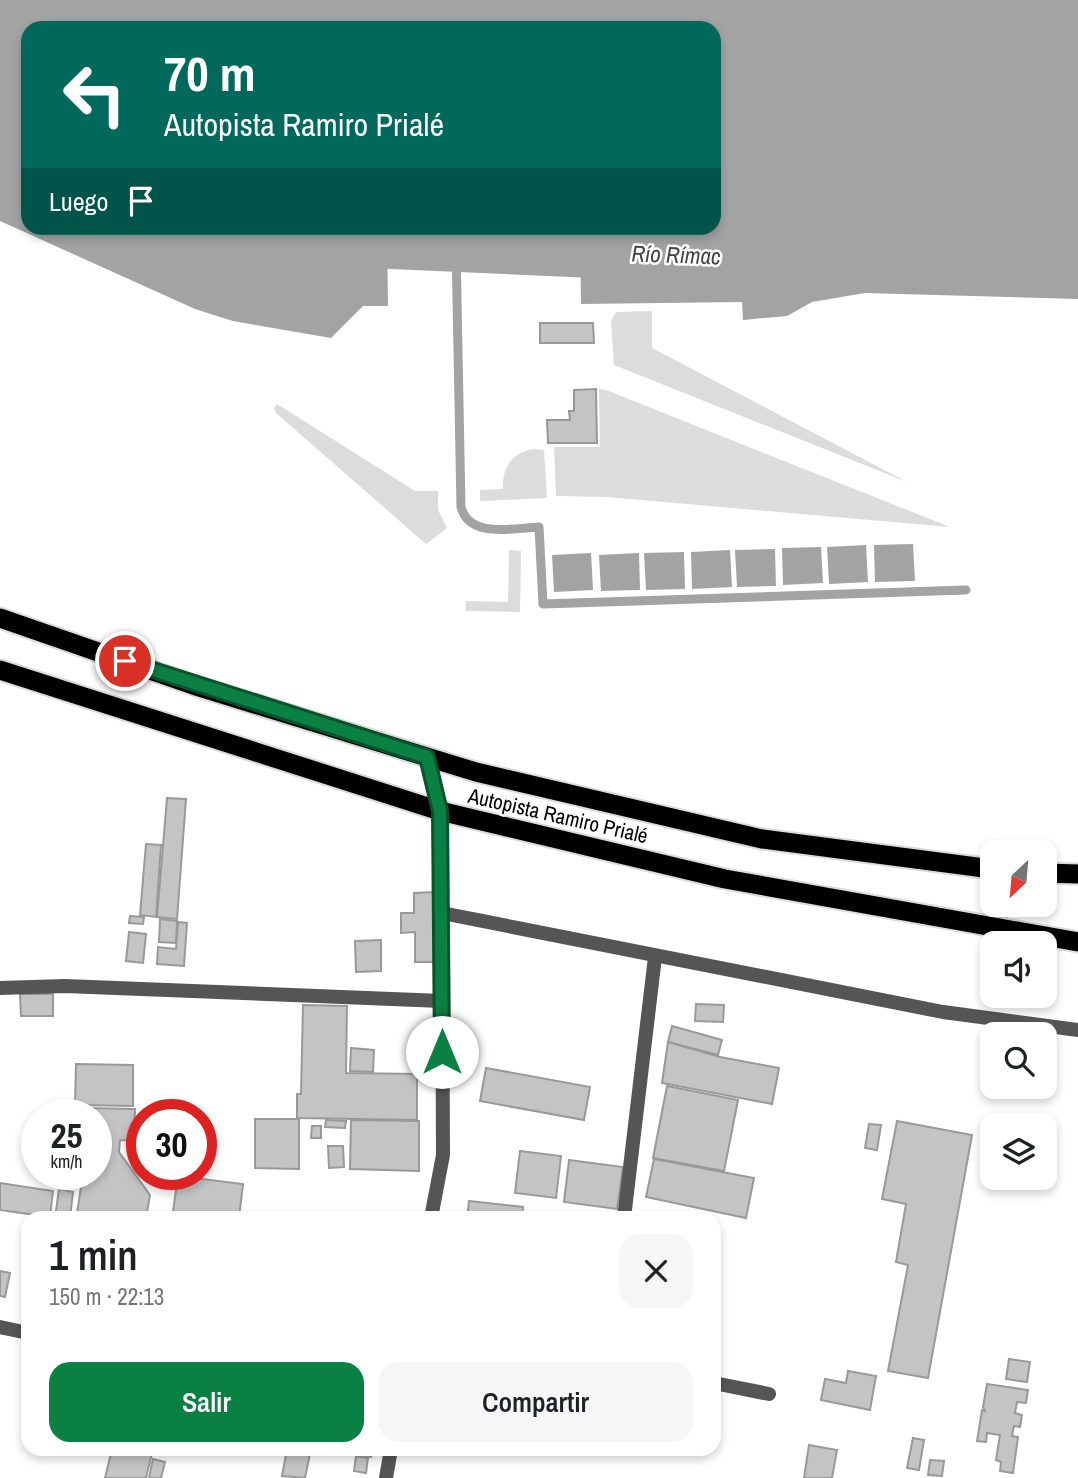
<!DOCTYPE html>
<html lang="es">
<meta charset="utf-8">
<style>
body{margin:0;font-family:"Archivo Narrow",sans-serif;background:#f6f6f6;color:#202124;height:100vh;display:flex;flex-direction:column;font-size:26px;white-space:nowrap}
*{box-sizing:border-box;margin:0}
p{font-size:23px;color:#757577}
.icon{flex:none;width:38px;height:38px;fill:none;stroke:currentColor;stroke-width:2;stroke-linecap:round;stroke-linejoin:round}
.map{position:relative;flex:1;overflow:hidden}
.details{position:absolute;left:21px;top:1211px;width:700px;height:245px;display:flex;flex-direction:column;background:#fff;border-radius:21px;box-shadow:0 4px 10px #0003}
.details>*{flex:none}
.hud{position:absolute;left:21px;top:21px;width:700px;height:214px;border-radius:21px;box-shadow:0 4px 10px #0003;background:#00695c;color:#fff;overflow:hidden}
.needle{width:46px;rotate:206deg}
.buttons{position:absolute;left:980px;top:840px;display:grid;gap:14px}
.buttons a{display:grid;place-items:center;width:77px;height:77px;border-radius:14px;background:#fff;box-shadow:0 4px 10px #0003;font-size:35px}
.speed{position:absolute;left:21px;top:1099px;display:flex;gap:14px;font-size:35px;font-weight:700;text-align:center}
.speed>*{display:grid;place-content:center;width:91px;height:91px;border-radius:50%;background:#fff;box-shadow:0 4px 10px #0003;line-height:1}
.speed small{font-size:18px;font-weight:400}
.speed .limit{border:10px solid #d22;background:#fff;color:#111}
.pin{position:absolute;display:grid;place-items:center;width:60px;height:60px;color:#fff;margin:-30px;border:4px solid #fff;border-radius:50%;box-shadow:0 2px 7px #0007}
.me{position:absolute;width:77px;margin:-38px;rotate:0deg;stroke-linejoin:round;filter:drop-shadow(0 0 5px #0008)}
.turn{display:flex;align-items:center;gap:24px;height:147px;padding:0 28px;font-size:32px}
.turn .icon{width:91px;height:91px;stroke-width:2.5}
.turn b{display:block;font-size:49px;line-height:60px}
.then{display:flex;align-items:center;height:66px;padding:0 28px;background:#0003;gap:14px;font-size:26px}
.round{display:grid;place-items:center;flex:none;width:74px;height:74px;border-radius:21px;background:#f6f6f6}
.overview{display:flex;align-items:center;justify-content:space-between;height:119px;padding:0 28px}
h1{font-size:42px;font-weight:600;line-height:52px}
.button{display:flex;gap:14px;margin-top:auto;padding:14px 28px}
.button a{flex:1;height:80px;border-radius:21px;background:#0b8043;color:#fff;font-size:28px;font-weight:600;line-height:80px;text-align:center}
.button a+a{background:#f6f6f6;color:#202124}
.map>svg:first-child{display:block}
</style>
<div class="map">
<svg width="1078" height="1478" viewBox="0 0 1078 1478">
<rect width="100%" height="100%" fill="#fff"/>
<g fill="#dcdcdc">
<polygon points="652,311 652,348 907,482 614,365 611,321 616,312"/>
<polygon points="599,389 606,390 950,527 607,497 556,496 554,447 600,447"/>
<polygon points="277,404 415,491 438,491 438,510 447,528 426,544 276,413 274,408"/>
<path d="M533,449l11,1 3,48 -67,3v-11l23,-1c-1,-22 9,-36 30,-40z"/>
<polygon points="509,550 521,551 520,612 466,611 466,601 508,602"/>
</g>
<g fill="#a3a3a3">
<polygon points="0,0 1078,0 1078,299 865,293 812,302 787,316 743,320 742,302 581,304 580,228 714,228 714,28 28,28 28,228 387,228 388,306 363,306 331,338 233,321 195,309 0,221"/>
<polygon points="913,544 915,581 875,582 874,545"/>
<polygon points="866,545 868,582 829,584 827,547"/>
<polygon points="821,547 823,583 783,585 782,548"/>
<polygon points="775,549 776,586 737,587 735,550"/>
<polygon points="730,550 732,587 692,589 691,552"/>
<polygon points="684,552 685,589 646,590 644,553"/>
<polygon points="591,553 593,590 554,592 552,555"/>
<polygon points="639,553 640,590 601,591 599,555"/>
</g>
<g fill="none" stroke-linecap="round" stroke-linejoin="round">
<path stroke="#a3a3a3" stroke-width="9" d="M456,247l5,260c8,32 53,21 78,20l4,77 423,-14"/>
<polyline stroke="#a3a3a3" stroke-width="51" points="277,228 289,239 651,255"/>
</g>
<g fill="#c4c4c4" stroke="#999" stroke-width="2">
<polygon points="540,323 593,323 594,343 540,343"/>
<polygon points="596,389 597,443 548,443 547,420 570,420 569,411 574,411 574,390"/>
<polygon points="167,798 186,799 177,919 157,917"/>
<polygon points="146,844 161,845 156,917 140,915"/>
<polygon points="433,892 434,962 415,962 415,932 401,933 401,913 414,913 414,893"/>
<polygon points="130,916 144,917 143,924 129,923"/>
<polygon points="160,919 177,921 176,943 159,942"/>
<polygon points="178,922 187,923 184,966 157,964 158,947 176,949"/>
<polygon points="129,932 146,934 143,963 126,961"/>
<polygon points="381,940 381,971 356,972 355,941"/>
<polygon points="20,994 53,994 53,1016 21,1016"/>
<polygon points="696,1004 724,1005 723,1022 695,1021"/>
<polygon points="303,1005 347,1006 346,1073 417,1074 417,1120 297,1118 297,1094 301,1094"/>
<polygon points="672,1026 722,1040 718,1055 668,1042"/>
<polygon points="668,1042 720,1057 779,1068 772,1104 662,1083"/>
<polygon points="351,1048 374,1050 373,1072 350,1071"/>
<polygon points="76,1064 133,1065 133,1106 75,1105"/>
<polygon points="486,1068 590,1087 584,1120 480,1101"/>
<polygon points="667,1086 738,1100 724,1171 653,1158"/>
<polygon points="88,1108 135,1109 134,1141 120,1140 119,1152 150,1195 146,1218 105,1218 77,1213 83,1174 96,1174 96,1115 88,1115"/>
<polygon points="255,1119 299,1119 299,1169 255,1168"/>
<polygon points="326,1120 346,1121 345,1128 325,1127"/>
<polygon points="351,1120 419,1121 419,1171 350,1169"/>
<polygon points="897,1121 972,1135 928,1378 888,1371 908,1265 896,1262 906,1204 882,1199"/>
<polygon points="869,1124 881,1125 877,1150 865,1148"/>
<polygon points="312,1126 321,1126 321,1138 311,1138"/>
<polygon points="328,1146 343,1146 344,1167 329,1168"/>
<polygon points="520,1151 561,1156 556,1198 515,1193"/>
<polygon points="654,1159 754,1178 746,1218 646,1197"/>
<polygon points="569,1160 623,1167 617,1209 564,1202"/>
<polygon points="178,1176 243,1184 239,1218 172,1218"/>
<polygon points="0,1183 53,1191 50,1217 0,1210"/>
<polygon points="59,1189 73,1192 70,1218 55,1218"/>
<polygon points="469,1201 523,1207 522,1218 467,1218"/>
<polygon points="0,1271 10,1273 5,1297 0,1296"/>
<polygon points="1009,1359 1030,1362 1027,1382 1006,1379"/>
<polygon points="848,1371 876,1376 870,1410 821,1400 825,1379 846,1383"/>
<polygon points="987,1384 1028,1390 1026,1403 1017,1402 1015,1413 1022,1415 1020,1427 1014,1426 1012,1436 1018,1437 1013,1473 1000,1471 1001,1462 996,1460 1000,1435 987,1433 986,1442 977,1441 982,1410 985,1411 983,1407"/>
<polygon points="913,1438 924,1440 919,1470 907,1468"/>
<polygon points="809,1445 837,1450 832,1478 804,1478"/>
<polygon points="112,1449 153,1449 146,1478 105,1478"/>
<polygon points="273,1449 285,1449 284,1454 272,1452"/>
<polygon points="287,1449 311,1449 305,1478 282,1476"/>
<polygon points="332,1449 373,1449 371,1457"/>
<polygon points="356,1456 368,1458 366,1473 354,1471"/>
<polygon points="153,1459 165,1462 161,1478 149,1478"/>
<polygon points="930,1460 944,1461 942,1476 928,1475"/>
</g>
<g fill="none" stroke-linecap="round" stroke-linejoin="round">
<g stroke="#dbdbdb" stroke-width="23">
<g id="trunk">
<polyline points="0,618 199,687 476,772 762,839 992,869"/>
<polyline points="0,670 440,811 725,879 1078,942"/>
<polyline points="1045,873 1078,874"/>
</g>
</g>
<g stroke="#555" stroke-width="14">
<polyline points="427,757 440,811 442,913 443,1155 431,1218"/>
<polyline points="442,913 943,1012 1078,1030"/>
<polyline points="0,988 65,986 442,1001"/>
<polyline points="624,1218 655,957"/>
<polyline points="0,1327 28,1333"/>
<polyline points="714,1383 769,1394"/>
<polyline points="386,1478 391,1449"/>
</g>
<use href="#trunk" stroke="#000" stroke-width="19"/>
</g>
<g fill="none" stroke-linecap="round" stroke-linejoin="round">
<g stroke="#07532c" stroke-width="18">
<polyline id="route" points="125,661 427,757 440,811 442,1052"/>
</g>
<use href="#route" stroke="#0b8043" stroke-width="12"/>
</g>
<g text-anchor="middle" stroke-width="5" stroke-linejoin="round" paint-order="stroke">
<g font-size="21" fill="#000" stroke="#fff">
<text transform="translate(558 816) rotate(13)" y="7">Autopista Ramiro Prialé</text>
</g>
<g font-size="23" font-style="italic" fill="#444" stroke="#fff">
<text transform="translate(676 255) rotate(2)" y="8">Río Rímac</text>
</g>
</g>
</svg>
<div class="buttons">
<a><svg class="needle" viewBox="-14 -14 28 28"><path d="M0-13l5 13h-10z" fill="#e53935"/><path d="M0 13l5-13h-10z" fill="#757577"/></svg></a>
<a><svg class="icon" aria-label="sound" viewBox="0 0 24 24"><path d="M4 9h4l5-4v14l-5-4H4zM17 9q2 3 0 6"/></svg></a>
<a><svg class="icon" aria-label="search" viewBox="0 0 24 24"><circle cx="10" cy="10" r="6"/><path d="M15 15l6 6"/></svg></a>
<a><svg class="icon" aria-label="layers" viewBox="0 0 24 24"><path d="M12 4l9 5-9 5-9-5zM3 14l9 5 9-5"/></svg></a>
</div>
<div class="speed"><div>25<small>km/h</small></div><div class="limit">30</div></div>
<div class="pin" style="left:125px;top:661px;background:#d93025"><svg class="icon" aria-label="arrive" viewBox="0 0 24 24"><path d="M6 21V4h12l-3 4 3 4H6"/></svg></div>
<svg class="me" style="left:442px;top:1052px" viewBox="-20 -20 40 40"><circle r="19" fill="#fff"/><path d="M0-13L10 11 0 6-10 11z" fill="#0b8043"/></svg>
<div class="hud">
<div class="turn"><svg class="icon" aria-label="left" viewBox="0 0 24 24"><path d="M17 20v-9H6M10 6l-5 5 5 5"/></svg><div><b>70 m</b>Autopista Ramiro Prialé</div></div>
<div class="then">Luego<svg class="icon" aria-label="arrive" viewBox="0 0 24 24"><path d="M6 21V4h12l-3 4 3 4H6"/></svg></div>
</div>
<section class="details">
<div class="overview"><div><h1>1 min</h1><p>150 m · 22:13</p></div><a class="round"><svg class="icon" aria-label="close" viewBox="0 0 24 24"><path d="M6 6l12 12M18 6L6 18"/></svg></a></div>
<div class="button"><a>Salir</a><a>Compartir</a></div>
</section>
</div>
